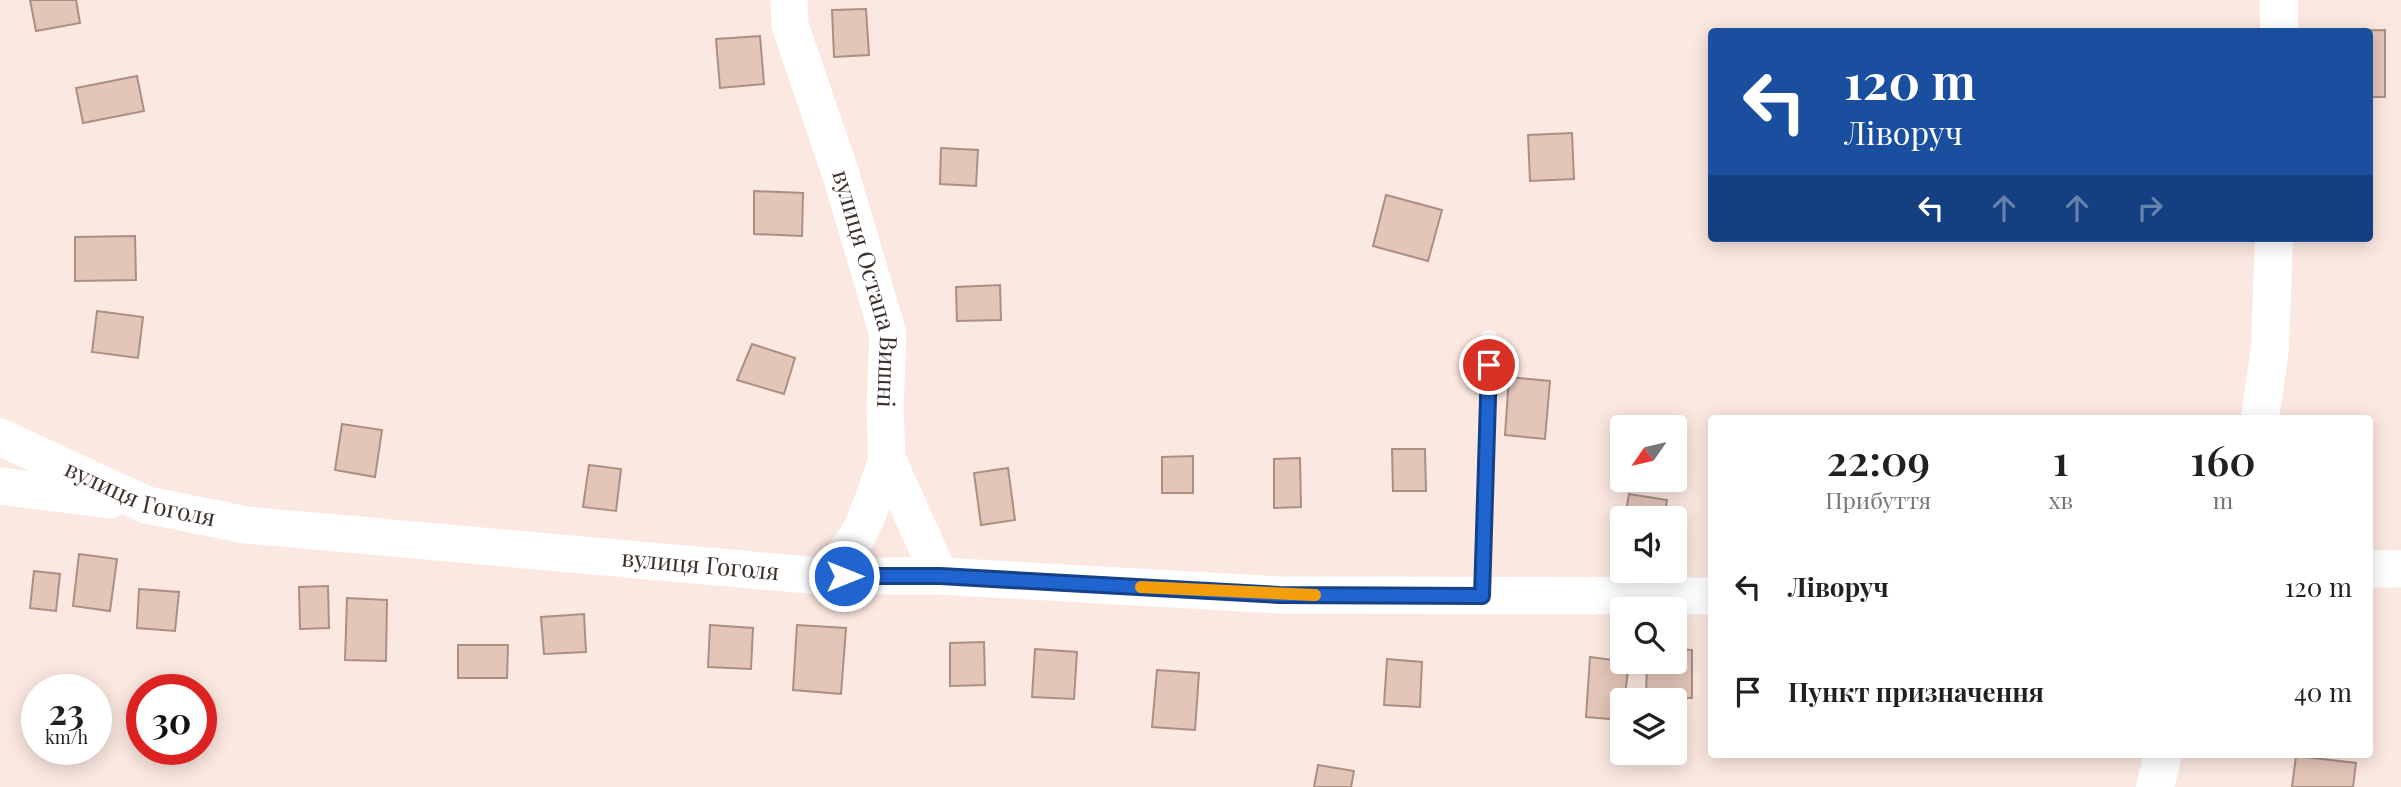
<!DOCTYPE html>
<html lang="uk">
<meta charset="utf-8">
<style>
body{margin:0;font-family:"Playfair Display",serif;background:#f2f2f2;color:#202124;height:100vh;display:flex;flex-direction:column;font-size:26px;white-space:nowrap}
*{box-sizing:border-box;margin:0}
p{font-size:23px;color:#757577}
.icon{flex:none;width:38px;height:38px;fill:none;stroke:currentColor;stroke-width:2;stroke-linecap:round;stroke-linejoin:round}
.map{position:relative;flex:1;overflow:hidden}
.drawer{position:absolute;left:1708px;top:415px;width:665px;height:343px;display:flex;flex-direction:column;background:#fff;border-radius:7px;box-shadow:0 4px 18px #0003}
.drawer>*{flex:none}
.hud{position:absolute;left:1708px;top:28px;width:665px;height:214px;border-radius:7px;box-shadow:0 4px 18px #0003;background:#1a4fa0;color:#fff;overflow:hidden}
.needle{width:46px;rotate:236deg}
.tools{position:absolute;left:1610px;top:415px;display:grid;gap:14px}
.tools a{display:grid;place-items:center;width:77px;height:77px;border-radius:7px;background:#fff;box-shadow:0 4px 18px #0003;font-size:35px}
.speed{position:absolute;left:21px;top:674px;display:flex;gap:14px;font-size:35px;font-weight:700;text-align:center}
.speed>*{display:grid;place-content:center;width:91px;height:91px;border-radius:50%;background:#fff;box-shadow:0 4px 18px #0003;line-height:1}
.speed small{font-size:18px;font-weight:400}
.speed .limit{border:10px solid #d22;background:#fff;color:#111}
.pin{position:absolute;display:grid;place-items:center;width:60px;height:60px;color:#fff;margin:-30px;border:4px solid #fff;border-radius:50%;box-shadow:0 2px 7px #0007}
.me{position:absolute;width:77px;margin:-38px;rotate:90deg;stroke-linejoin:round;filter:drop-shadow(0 0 5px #0008)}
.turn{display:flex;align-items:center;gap:24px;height:147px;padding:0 21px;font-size:32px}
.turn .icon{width:91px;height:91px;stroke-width:2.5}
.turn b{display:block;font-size:49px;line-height:60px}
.lanes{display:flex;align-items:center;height:66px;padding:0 21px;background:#0003;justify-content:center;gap:35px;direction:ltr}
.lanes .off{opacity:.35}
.eta{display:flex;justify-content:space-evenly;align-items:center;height:119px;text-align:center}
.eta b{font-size:42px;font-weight:600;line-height:49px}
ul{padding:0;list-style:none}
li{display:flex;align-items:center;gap:21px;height:105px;padding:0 21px}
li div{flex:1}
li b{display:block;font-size:26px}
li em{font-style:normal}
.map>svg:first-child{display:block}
</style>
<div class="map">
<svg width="2401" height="787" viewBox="0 0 2401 787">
<rect width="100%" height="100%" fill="#fbe8e0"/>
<g fill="#e4c6b9" stroke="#ac8f83" stroke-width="2">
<polygon points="30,0 76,0 80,23 36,31"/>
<polygon points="866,9 869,55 834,57 832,10"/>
<polygon points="2385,30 2385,97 2370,97 2370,32 2337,31"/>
<polygon points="760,36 764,84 720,88 716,39"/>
<polygon points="137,76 144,111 83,123 76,88"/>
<polygon points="1572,133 1574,179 1530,181 1528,135"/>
<polygon points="941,148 978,150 976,186 940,184"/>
<polygon points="754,191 803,193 802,236 754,234"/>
<polygon points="1386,195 1442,210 1428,261 1373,246"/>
<polygon points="135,236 136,280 75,281 75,237"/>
<polygon points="1000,285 1001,320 957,321 956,287"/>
<polygon points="97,311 143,317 138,358 92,352"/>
<polygon points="752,344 795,358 784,394 737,380"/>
<polygon points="1509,377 1550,381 1545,439 1505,435"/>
<polygon points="342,424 382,430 375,477 335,470"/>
<polygon points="1392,449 1425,449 1426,491 1393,491"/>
<polygon points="1193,456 1193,493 1162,493 1162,457"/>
<polygon points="1300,458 1301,507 1274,508 1274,459"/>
<polygon points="589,465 621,469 616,511 583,507"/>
<polygon points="1008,468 1015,520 981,525 974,473"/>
<polygon points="1629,494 1667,500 1664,518 1625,518"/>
<polygon points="79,554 117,559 110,611 73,606"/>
<polygon points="34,571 60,574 56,611 30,608"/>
<polygon points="328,586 329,628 300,629 299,587"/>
<polygon points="139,589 179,592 175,631 137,628"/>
<polygon points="347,598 387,600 386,661 345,660"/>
<polygon points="584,614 586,652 544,654 541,617"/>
<polygon points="710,625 753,628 751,669 708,667"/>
<polygon points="797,625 846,628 841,694 793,690"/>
<polygon points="984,642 985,685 950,686 950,643"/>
<polygon points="458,645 508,645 507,678 458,678"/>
<polygon points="1035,649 1077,652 1074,699 1032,697"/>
<polygon points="1675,649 1692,650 1692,698 1646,697 1647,662 1675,662"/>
<polygon points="1590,657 1629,662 1622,720 1586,717"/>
<polygon points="1387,659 1422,662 1420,707 1384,705"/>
<polygon points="1157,670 1199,673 1195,730 1152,727"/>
<polygon points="2296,756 2356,763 2353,787 2292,787"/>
<polygon points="1318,765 1354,771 1351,787 1314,787"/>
</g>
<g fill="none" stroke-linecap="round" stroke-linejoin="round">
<polyline stroke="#fff" stroke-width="18" points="1482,595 1489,339"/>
<g stroke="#fff" stroke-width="37">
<path id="s1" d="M789,0l1,25 51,150 47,159 -3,75 2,50 53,117"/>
<path id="s2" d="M0,437l147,68 99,20 573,51h121l339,19 433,1"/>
<polyline points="0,486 110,500"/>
<polyline points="2370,569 2401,569"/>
<path d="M819,576c42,-25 53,-73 68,-117"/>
</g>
<g stroke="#fff" stroke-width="38">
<polyline points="2279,32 2279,0"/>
<polyline points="2260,418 2270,349 2274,238"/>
<polyline points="2155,787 2163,754"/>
</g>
</g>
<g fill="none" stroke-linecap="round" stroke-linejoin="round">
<g stroke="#144187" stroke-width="18">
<polyline id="route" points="844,576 940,576 1279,595 1482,596 1489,365"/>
</g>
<use href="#route" stroke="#1f64cf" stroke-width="12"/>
<polyline stroke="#f59e0b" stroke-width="12" points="1141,587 1315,595"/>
</g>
<g text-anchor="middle" stroke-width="7" stroke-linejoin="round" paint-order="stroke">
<g font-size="24" fill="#3e322d" stroke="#fff">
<text dy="8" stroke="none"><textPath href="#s1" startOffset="301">вулиця Остапа Вишні</textPath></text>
<text dy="8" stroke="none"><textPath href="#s2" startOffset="152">вулиця Гоголя</textPath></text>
<text dy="8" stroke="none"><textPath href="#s2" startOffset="719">вулиця Гоголя</textPath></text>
</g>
</g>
</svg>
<div class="tools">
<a><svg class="needle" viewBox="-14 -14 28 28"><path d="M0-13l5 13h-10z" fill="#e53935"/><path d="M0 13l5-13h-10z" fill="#757577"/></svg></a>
<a><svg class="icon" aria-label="sound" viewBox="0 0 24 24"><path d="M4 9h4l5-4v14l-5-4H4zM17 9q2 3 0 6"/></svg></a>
<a><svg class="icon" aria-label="search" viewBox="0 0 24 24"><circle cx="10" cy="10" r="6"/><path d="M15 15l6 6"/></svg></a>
<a><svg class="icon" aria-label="layers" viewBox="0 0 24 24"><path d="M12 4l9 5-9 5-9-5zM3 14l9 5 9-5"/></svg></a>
</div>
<div class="speed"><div>23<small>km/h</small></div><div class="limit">30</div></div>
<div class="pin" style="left:1489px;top:365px;background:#d93025"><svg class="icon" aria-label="arrive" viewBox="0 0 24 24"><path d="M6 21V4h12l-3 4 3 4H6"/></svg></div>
<svg class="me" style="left:844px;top:576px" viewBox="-20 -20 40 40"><circle r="17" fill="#1f64cf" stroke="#fff" stroke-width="3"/><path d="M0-11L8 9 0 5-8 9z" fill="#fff"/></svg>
<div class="hud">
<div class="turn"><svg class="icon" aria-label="left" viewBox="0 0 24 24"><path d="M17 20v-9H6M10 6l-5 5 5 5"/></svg><div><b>120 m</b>Ліворуч</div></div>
<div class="lanes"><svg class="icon" aria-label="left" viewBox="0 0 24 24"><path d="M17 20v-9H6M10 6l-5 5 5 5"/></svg><svg class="icon off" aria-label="ahead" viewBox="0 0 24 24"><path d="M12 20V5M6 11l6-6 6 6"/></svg><svg class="icon off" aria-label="ahead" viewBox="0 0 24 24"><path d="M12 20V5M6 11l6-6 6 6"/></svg><svg class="icon off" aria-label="right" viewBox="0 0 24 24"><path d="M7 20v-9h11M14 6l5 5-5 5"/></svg></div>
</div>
<section class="drawer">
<div class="eta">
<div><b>22:09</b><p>Прибуття</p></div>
<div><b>1</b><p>хв</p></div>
<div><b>160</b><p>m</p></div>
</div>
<ul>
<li><svg class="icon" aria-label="left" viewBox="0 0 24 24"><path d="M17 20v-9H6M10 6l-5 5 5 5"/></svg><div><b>Ліворуч</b></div><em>120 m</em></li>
<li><svg class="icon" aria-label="arrive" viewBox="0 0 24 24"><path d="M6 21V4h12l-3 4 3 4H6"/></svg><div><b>Пункт призначення</b></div><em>40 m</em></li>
</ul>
</section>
</div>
